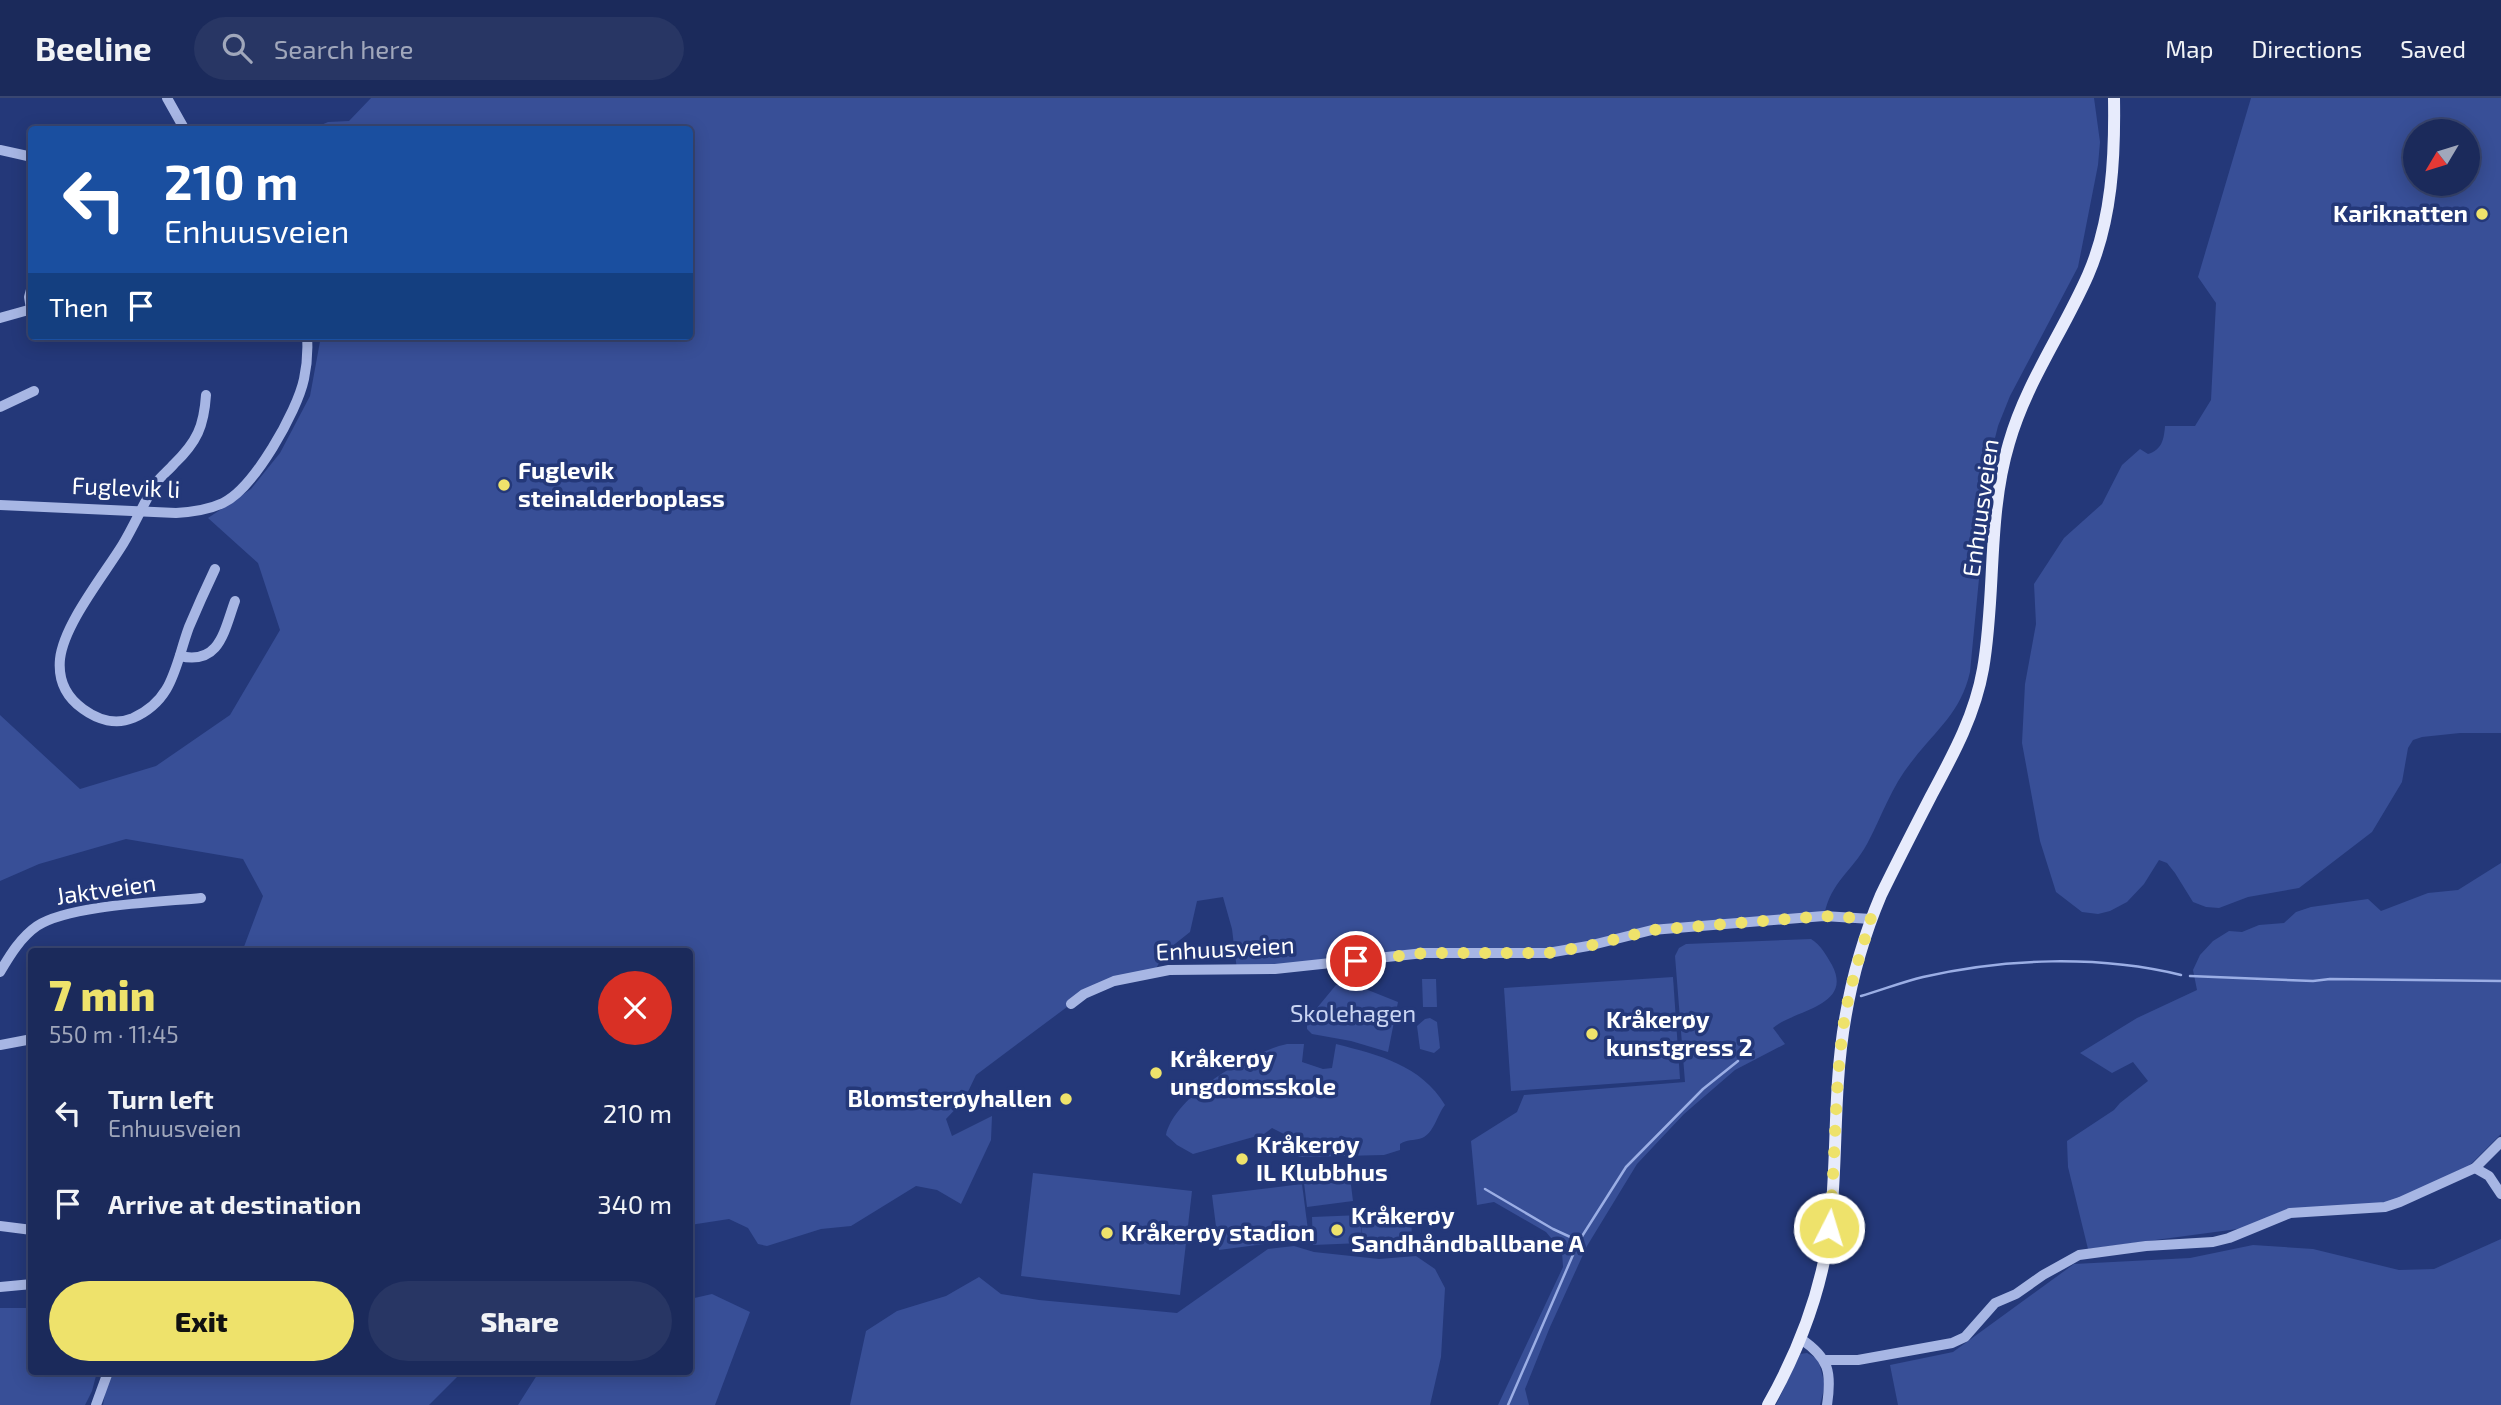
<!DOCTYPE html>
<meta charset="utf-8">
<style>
body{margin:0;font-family:"Exo 2",sans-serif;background:#283664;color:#f1f3f6;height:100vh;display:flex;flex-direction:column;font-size:26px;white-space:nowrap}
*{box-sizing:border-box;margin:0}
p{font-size:23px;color:#a0a7bb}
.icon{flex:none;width:38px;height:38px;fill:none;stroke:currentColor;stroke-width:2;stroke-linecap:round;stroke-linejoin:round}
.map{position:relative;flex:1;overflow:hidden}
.side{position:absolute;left:28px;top:850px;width:665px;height:427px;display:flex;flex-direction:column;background:#1b2a5b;border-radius:7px;box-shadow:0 4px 18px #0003,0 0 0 2px #394671}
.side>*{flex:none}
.banner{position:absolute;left:28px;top:28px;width:665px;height:214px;border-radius:7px;box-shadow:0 4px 18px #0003,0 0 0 2px #394671;background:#1a4fa0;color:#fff;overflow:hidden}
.needle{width:46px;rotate:232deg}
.buttons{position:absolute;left:2403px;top:21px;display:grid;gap:14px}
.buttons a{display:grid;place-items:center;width:77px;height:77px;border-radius:50%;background:#1b2a5b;box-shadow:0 4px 18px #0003,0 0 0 2px #394671;font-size:35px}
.pin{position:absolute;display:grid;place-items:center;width:60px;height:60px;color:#fff;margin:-30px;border:4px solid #fff;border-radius:50%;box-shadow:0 2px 7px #0007}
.me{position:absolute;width:77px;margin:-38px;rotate:5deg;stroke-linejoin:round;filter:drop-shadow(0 0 5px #0008)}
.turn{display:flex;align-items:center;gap:24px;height:147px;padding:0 21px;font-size:32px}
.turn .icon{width:91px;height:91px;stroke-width:2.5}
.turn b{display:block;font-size:49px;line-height:60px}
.then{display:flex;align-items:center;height:66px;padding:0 21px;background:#0003;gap:14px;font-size:26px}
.round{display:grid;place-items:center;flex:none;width:74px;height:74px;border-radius:37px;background:#283664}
.headline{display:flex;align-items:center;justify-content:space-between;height:119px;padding:0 21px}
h1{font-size:42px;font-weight:800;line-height:52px;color:#eee26b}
.action{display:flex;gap:14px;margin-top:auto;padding:14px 21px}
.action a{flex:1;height:80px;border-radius:42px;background:#eee26b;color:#111;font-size:28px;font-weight:800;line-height:80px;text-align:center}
.action a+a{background:#283664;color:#f1f3f6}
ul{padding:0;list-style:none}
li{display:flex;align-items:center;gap:21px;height:91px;padding:0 21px}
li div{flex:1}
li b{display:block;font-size:26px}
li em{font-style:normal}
header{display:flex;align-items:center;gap:42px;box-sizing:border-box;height:98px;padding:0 35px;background:#1b2a5b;border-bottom:2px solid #394671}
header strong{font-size:33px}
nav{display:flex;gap:38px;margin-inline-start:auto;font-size:24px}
.search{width:490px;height:63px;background:#283664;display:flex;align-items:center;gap:18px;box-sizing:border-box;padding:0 24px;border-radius:38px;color:#a0a7bb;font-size:26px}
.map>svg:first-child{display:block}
</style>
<header>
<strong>Beeline</strong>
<div class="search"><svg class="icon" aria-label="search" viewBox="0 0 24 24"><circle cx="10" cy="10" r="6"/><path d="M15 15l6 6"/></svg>Search here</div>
<nav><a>Map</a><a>Directions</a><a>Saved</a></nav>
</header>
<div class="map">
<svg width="2501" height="1307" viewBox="0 0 2501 1307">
<rect width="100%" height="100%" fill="#243879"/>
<g fill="#384f97" fill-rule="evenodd">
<path d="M371,0h1723l6,44 -2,23 -20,102 -68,129 -12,30 -7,28 -21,218c-9,40 -33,57 -57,88 -21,25 -31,56 -46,84 -16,29 -36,37 -43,72l-172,14 -64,16 -132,7 -219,17 -5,-41 -9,-32 -26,4 -7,31 -24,19 -12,21 -40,9 -43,23 -95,71 -12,25 -18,19 6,17 40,-20 -1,24 -30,64 -24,-14 -21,-4 -65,40 -30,3 -54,17 -9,-2 -10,-16 -19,-9 -39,6v-273h-448l21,-56 -20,-37 -117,-20 -87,25 -39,17v-166l80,74 76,-23 74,-51 50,-85 -22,-67 -50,-45 43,-29 29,-36 30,-57 11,-60h369v-206l-378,-1 16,-7 21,-1z"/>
<path d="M2251,0h250v635h-41l-38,4 -9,3 -5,8 -6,34 -30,50 -73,56 -51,9 -29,11 -13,-1 -13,-5 -18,-29 -8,-10 -8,-3 -15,24 -17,18 -17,9 -12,3 -16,-2 -26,-20 -16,-51 -18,-98 3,-59 11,-60 -2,-40 30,-46 38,-34 20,-39 18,-16 8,5c14,-4 16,-15 17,-28h30l16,-26 5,-97 -18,-26zM2415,33h53v53h-53z"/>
<polygon points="2501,765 2501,1036 2461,1076 2392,1104 2287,1113 2245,1130 2088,1151 2068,1069 2067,1043 2114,1012 2120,1005 2148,983 2133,964 2112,975 2080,955 2137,920 2197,892 2193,872 2200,857 2213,843 2229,833 2242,834 2259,827 2284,825 2296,814 2311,809 2368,801 2381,813 2428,795 2458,792"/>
<path d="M1811,841c10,6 15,16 21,26 22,42 -39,45 -59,63l12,16 -50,26 -51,44 -47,50 -50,82 -37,81 -25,62 4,16h-31l65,-138 -1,-16 -16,-19 -52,-30 -17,3 -6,-64 46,-29 7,-17 161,-13 -10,-126 4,-8 7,-4z"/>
<polygon points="1673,879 1680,981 1511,993 1504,890"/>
<polygon points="1422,881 1436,881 1437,909 1423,909"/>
<polygon points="1353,886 1398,904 1388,954 1351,943 1312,936 1307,931 1307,922 1336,887"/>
<polygon points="1430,920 1437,924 1440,950 1434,955 1420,951 1417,928 1425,921"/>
<path d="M1287,946h17l-2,18 21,7 9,-1 4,-24c43,11 85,21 109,61 -8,10 -11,28 -23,33 -9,3 -15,1 -22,6v6l-16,5 -85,2 -7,-7 -9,1 1,-17 -12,-6 -8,6 -71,20 -16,-9 -11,-10c9,-40 84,-83 121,-91z"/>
<polygon points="1349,1071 1353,1103 1307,1109 1303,1077"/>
<polygon points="1033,1075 1192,1093 1180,1197 1021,1178"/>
<polygon points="1302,1086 1309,1140 1219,1152 1212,1097"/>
<polygon points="1411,1115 1412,1142 1363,1145 1361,1121 1362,1145 1313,1147 1312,1119"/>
<polygon points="2501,1141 2501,1307 1898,1307 1890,1267 1953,1254 2074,1166 2190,1160 2253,1147 2313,1151 2399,1172 2434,1171"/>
<polygon points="1294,1148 1314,1154 1379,1161 1416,1158 1435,1171 1445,1190 1441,1259 1430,1307 850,1307 866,1233 897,1213 946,1198 979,1179 1001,1196 1039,1202 1177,1215 1268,1151"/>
<polygon points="712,1196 750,1214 715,1307 518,1307 539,1274 690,1274 690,1201"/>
<polygon points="0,1210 31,1210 32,1274 97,1274 92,1293 85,1307 0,1307"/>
<polygon points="1807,1255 1818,1261 1825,1287 1820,1307 1776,1307 1800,1256"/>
<polygon points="109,1274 462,1274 429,1307 103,1307"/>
</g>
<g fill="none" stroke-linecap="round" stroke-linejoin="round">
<g stroke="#9baee5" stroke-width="2.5">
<polyline points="2190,878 2313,883 2330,881 2501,883"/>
<path d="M1861,898c21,-6 41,-14 62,-19 82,-19 176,-22 258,-2"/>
<polyline points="1485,1091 1553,1131 1579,1143"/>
<polyline points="1508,1307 1579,1143 1626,1069 1703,991 1738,963"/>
</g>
<g stroke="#a7b6e4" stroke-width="10">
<polyline points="167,0 185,32"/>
<polyline points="0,52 32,59"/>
<polyline points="31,211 29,199 32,188"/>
<polyline points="0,220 32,211"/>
<path d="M206,297c-2,31 -9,47 -32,69 -6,7 -13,12 -18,19 -12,19 -21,41 -33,61 -19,31 -59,80 -63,115 -2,21 6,38 23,50 15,11 33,16 50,9 41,-18 42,-53 56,-91 8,-19 17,-39 26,-58"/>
<polyline points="0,309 34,293"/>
<path d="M0,407l176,8c16,-1 32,-3 47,-10 31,-15 74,-91 81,-124 3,-14 4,-29 3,-43"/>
<path d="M180,558c40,9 44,-25 55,-55"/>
<path d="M0,874c10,-17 21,-35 37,-46 32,-21 123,-24 164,-28"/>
<polyline points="1071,906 1084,896 1114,883 1169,872 1275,871 1424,855 1548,855 1588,848 1652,832 1824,818 1871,821"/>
<polyline points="0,947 32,941"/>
<polyline points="2475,1070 2489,1078 2501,1096"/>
<polyline points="0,1128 32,1132"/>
<polyline points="0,1189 32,1186"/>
<path d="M1801,1241c28,19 31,33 26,66"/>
<polyline points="1825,1262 1858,1262 1952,1245 1965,1239 1995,1205 2016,1196 2043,1177 2079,1157 2146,1148 2213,1144 2229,1140 2290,1115 2385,1109 2400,1104 2475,1070 2501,1044"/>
<polyline points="96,1307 108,1274"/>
</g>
<path stroke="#e7ebfc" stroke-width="12" d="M1768,1307c27,-48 48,-99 58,-154 10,-56 8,-113 12,-170 4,-64 18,-127 43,-186 16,-33 33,-66 50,-99 22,-41 44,-81 52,-127 13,-74 4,-153 26,-226 17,-60 54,-111 79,-168 24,-55 27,-118 26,-177"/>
</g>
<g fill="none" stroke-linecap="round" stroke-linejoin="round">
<path stroke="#eee26b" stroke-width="12" stroke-dasharray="0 21.6" d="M1356,863l68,-8h124l40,-7 64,-16 172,-14 47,3c-11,36 -23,72 -28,110 -9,66 -7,132 -14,199"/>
</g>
<g fill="#eee26b" stroke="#243879" stroke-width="2.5">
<circle cx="2482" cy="116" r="7"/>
<circle cx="504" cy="387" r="7"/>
<circle cx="1592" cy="936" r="7"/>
<circle cx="1156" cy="975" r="7"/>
<circle cx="1066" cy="1001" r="7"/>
<circle cx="1242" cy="1061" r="7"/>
<circle cx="1337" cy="1132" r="7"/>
<circle cx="1107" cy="1135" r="7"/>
</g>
<g text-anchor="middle" stroke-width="7" stroke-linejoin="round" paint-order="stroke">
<g font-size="24" font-weight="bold" fill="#fff" stroke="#243879" text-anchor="start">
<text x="2468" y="124" text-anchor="end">Kariknatten</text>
<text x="518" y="381">Fuglevik<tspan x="518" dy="28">steinalderboplass</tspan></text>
<text x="1606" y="930">Kråkerøy<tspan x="1606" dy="28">kunstgress 2</tspan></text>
<text x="1170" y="969">Kråkerøy<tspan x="1170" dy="28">ungdomsskole</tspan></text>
<text x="1052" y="1009" text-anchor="end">Blomsterøyhallen</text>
<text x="1256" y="1055">Kråkerøy<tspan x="1256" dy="28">IL Klubbhus</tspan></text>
<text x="1351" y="1126">Kråkerøy<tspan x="1351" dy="28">Sandhåndballbane A</tspan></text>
<text x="1121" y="1143">Kråkerøy stadion</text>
</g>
<g font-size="24" fill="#fff" stroke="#243879">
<text transform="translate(126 390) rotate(2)" y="8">Fuglevik li</text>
<text transform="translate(1981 410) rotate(-82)" y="8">Enhuusveien</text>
<text transform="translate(106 792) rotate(-8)" y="8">Jaktveien</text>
<text transform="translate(1225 851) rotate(-3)" y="8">Enhuusveien</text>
</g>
<g font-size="24" fill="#c9d4f3" stroke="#243879">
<text x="1353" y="924">Skolehagen</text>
</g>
</g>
</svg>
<div class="buttons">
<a><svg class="needle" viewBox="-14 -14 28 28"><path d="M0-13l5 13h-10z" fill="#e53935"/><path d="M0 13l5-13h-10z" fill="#a0a7bb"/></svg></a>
</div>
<div class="pin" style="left:1356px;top:863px;background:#d93025"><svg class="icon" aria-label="arrive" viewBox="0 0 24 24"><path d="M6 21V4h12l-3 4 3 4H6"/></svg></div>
<svg class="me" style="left:1829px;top:1130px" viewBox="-20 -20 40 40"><circle r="17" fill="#eee26b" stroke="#fff" stroke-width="3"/><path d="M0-11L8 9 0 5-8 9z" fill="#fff"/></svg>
<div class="banner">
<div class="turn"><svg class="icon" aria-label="left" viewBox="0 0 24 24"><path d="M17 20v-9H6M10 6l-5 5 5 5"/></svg><div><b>210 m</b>Enhuusveien</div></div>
<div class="then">Then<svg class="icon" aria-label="arrive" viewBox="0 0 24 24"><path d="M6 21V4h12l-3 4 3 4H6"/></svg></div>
</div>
<section class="side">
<div class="headline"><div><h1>7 min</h1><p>550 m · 11:45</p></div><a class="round" style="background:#d93025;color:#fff"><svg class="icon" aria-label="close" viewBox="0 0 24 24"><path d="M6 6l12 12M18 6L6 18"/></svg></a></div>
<ul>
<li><svg class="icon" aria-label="left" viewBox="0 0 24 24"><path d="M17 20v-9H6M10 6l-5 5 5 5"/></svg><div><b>Turn left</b><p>Enhuusveien</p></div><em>210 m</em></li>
<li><svg class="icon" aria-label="arrive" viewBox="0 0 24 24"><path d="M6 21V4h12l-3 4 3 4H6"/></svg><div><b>Arrive at destination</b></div><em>340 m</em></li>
</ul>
<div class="action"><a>Exit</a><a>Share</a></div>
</section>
</div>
